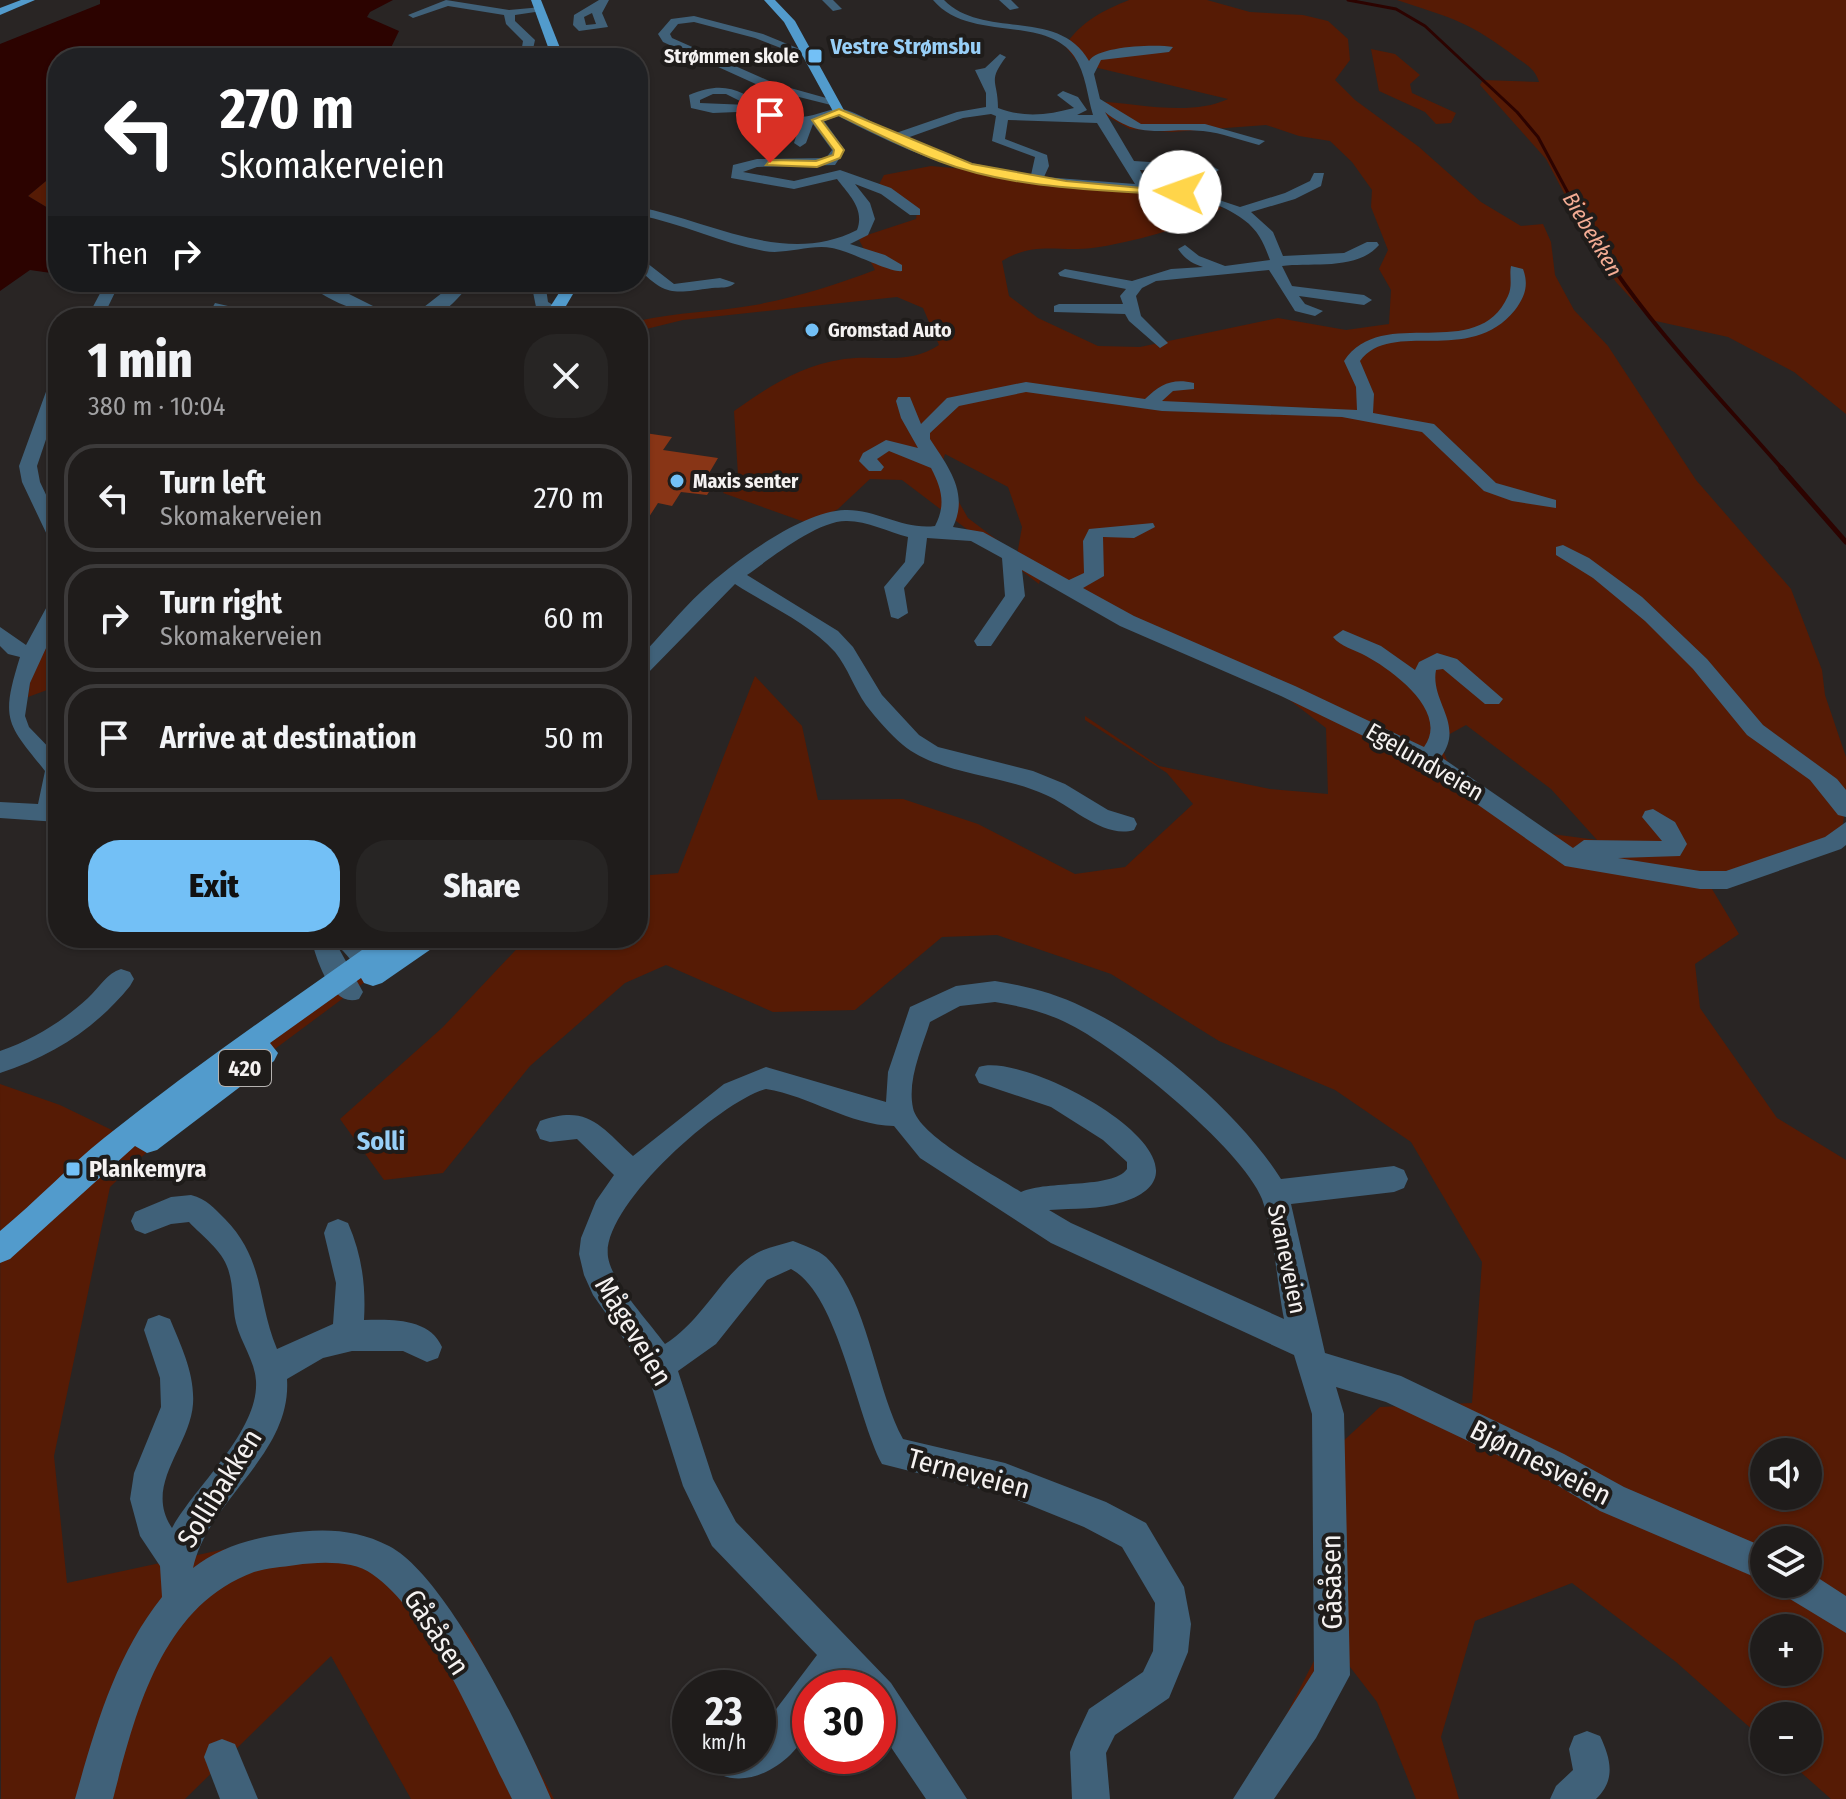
<!DOCTYPE html>
<meta charset="utf-8">
<style>
body{margin:0;font-family:"Fira Sans Condensed",sans-serif;background:#272524;color:#f1f3f6;height:100vh;display:flex;flex-direction:column;font-size:30px;white-space:nowrap}
*{box-sizing:border-box;margin:0}
p{font-size:26px;color:#a1a1a3}
.icon{flex:none;width:44px;height:44px;fill:none;stroke:currentColor;stroke-width:2;stroke-linecap:round;stroke-linejoin:round}
.map{position:relative;flex:1;overflow:hidden}
.panel{position:absolute;left:48px;top:308px;width:600px;height:640px;display:flex;flex-direction:column;background:#1f1c1b;border-radius:32px;box-shadow:0 2px 6px #0004,0 0 0 2px #3c3a3a}
.panel>*{flex:none}
.guide{position:absolute;left:48px;top:48px;width:600px;height:244px;border-radius:32px;box-shadow:0 2px 6px #0004,0 0 0 2px #3c3a3a;background:#202124;color:#fff;overflow:hidden}
.fabs{position:absolute;left:1750px;top:1438px;display:grid;gap:16px}
.fabs a{display:grid;place-items:center;width:72px;height:72px;border-radius:50%;background:#1f1c1b;box-shadow:0 2px 6px #0004,0 0 0 2px #3c3a3a;font-size:40px}
.speed{position:absolute;left:672px;top:1670px;display:flex;gap:16px;font-size:40px;font-weight:700;text-align:center}
.speed>*{display:grid;place-content:center;width:104px;height:104px;border-radius:50%;background:#1f1c1b;box-shadow:0 2px 6px #0004,0 0 0 2px #3c3a3a;line-height:1}
.speed small{font-size:20px;font-weight:400}
.speed .limit{border:12px solid #d22;background:#fff;color:#111}
.pin{position:absolute;display:grid;place-items:center;width:68px;height:68px;color:#fff;margin:-82px -34px;border-radius:50% 50% 50% 0;rotate:-45deg;box-shadow:0 0 8px #0007}
.pin .icon{rotate:45deg}
.me{position:absolute;width:88px;margin:-44px;rotate:273deg;stroke-linejoin:round;filter:drop-shadow(0 0 6px #0008)}
.turn{display:flex;align-items:center;gap:28px;height:168px;padding:0 40px;font-size:36px}
.turn .icon{width:104px;height:104px;stroke-width:2.5}
.turn b{display:block;font-size:56px;line-height:68px}
.then{display:flex;align-items:center;height:76px;padding:0 40px;background:#0003;gap:16px;font-size:30px}
.round{display:grid;place-items:center;flex:none;width:84px;height:84px;border-radius:32px;background:#272524}
.headline{display:flex;align-items:center;justify-content:space-between;height:136px;padding:0 40px}
h1{font-size:48px;font-weight:800;line-height:60px}
.action{display:flex;gap:16px;margin-top:auto;padding:16px 40px}
.action a{flex:1;height:92px;border-radius:32px;background:#73c0f6;color:#111;font-size:32px;font-weight:800;line-height:92px;text-align:center}
.action a+a{background:#272524;color:#f1f3f6}
ul{padding:0;list-style:none}
li{display:flex;align-items:center;gap:24px;height:108px;margin:0 16px 12px;padding:0 24px;border:4px solid #3c3a3a;border-radius:32px}
li div{flex:1}
li b{display:block;font-size:30px}
li em{font-style:normal}
.map>svg:first-child{display:block}
</style>
<div class="map">
<svg width="1846" height="1799" viewBox="0 0 1846 1799">
<rect width="100%" height="100%" fill="#292524"/>
<g fill="#561b05" fill-rule="evenodd">
<path d="M1129,0h78l43,12 53,3 25,6 20,18 2,21 -15,20 20,20 64,47 62,55 40,24 22,-2 8,18 4,33 19,35 34,36 88,134 95,109 31,81 3,25 21,62v49l-7,39 -99,23 -28,21 27,45 -44,30 5,44 77,110 69,42v639h-15l-44,-39h21v-44h-44v24l-88,-78 -104,-79 -97,38 -34,116 18,62h-43l-39,-97 -30,-39 -63,56 50,-97 5,-177 41,-38 92,-4 10,-141 -71,-120 -76,-52 -116,-49 -108,-67 -114,-39 -55,2 -87,73 -82,2 -107,-47 -41,18 -95,83 -87,107 -59,7 -44,-61 103,-92 84,-89h111v-62l40,-3 77,-197 47,50 16,74 85,-1 75,25 97,50 50,-7 68,-63 -26,-31 -82,-53v-4l74,50 111,23 58,5 -2,-66 -43,-33 -242,-118 -2,7 -137,-104 -32,-1 -32,30 -28,15 -87,-31 15,-18 -4,-64c36,-25 65,-45 110,-52 35,-5 63,7 95,-14l-16,-37 -26,-11 -214,23 -45,11v-10c39,-9 78,-9 117,-16 42,-8 81,-20 120,-35l-17,-32 58,-19 1,-7 -40,-24 7,-13 47,-9 44,4 122,20 68,5 57,13c-32,19 -92,35 -130,40 -34,4 -58,-7 -90,13l7,35 29,22 60,28 42,1 138,-29 68,12 43,-6 2,-34 -12,-21 9,-19 -17,-43 1,-17 -20,-28 -22,-21 -31,-5 -33,-11 -94,7 -42,-3 -31,-17 -4,-11c41,2 95,16 133,-2l-130,-31 -14,2 -19,-24c15,-24 39,-36 64,-46zM945,454l63,33 14,40 -5,28 -49,-37 -28,-49zM1466,725l85,64 46,51 -53,-7 -96,-70 -9,-23zM1764,1452h44v44h-44zM1764,1540h44v44h-44zM1764,1628h44v44h-44z"/>
<path d="M1397,0h449v414l-52,-42 -66,-35 -77,-17 -35,-38 -23,-34 -47,-89 -66,-74 3,-5 56,2c-4,-15 -18,-20 -30,-30 -45,-33 -62,-35 -112,-52z"/>
<polygon points="1371,49 1395,54 1420,75 1410,84 1412,93 1456,113 1451,123 1436,124 1425,112 1379,91"/>
<polygon points="58,171 58,214 28,196"/>
<polygon points="58,581 58,686 28,697 36,642"/>
<polygon points="424,938 185,1116 110,1187 54,1456 67,1583 244,1545 381,1548 468,1634 554,1799 411,1799 331,1656 185,1799 1,1799 0,1084 60,1105 116,1132"/>
</g>
<polygon fill="#2c0300" points="100,0 393,0 370,12 367,17 399,31 386,58 58,58 58,171 28,196 58,214 58,274 30,270 0,291 0,44 100,4"/>
<g fill="none" stroke-linecap="round" stroke-linejoin="round">
<polyline stroke="#2c0300" stroke-width="3" points="1348,0 1396,9 1425,26 1517,112 1538,137 1575,206"/>
<path stroke="#2c0300" stroke-width="4" d="M1574,204c53,100 135,181 209,266"/>
<polyline stroke="#2c0300" stroke-width="5" points="1781,468 1846,542"/>
</g>
<polygon fill="#883516" points="638,432 672,437 663,450 718,458 708,475 719,476 707,495 681,492 672,506 658,503 638,534"/>
<g fill="none" stroke-linecap="round" stroke-linejoin="round">
<g fill="#406179" fill-rule="evenodd">
<polygon points="446,0 509,10 542,7 542,11 515,15 515,21 535,40 533,49 511,58 478,53 482,48 505,52 522,47 523,41 506,24 504,15 448,6 413,18 408,15"/>
<path d="M599,0h10l-7,13 6,14 -29,4 -6,-6 1,-10zM592,13l4,11 -10,1 -2,-8z"/>
<polygon points="822,0 833,0 842,9 833,11"/>
<path d="M933,0h11c39,40 115,7 145,61 9,-15 66,-17 84,-14l-4,5 -68,8 -7,14 6,25 41,25h64l60,17 -6,4c-19,-5 -37,-12 -56,-14 -41,-4 -62,10 -98,-19l29,49 78,5 7,4 -7,4 -72,-4 8,15 44,6 48,16 45,-14 25,-12 4,-8h10l-3,13 -26,13 -44,13 22,20 10,24 61,-3 23,-11h10l2,3c-22,26 -67,17 -97,21l10,20 72,9 8,5 -8,5 -65,-9 6,8 18,7 -8,5 -20,-5 -26,-41 -113,11 -14,7 -6,8 5,20 27,27 -8,5 -31,-27 -4,-7 -71,-2v-6l5,-2h64l-3,-8 6,-7 -66,-13 -2,-3 7,-4 67,12 39,-12 32,-2c-12,-4 -18,-8 -25,-18l7,-4 14,11 26,10 45,-6c-6,-16 -11,-29 -26,-40 -45,-35 -119,-27 -173,-32 -28,-2 -57,-7 -85,-13 -52,-12 -100,-34 -148,-59l-14,5 21,29 -10,15 -78,2 -14,5 51,9 46,-11 51,18 29,21v6h-10l-29,-21 -26,-10 15,19 5,16 -7,16 -18,9 35,11 17,10v6c-12,2 -52,-20 -70,-23 -22,-4 -46,7 -68,3 -43,-8 -83,-28 -126,-36v-8c71,13 147,60 219,23 8,-21 -8,-35 -20,-51l-43,10 -63,-11 2,-13 24,-6 69,-1 6,-8 -19,-26 -7,19 -6,4 -6,-4 6,-19 -39,-13 -48,2 -22,-5 -2,-13c51,-22 60,12 105,21 16,3 27,-5 42,-7 15,-2 43,18 57,25l64,-22 29,-5v-14l-11,-23 10,-2 15,-14 6,3c-19,25 -8,23 -8,51 26,10 50,7 76,0l-17,-13 6,-4 15,6 9,13 -10,5h16c-6,-19 -7,-42 -19,-59 -29,-42 -105,-13 -141,-56zM713,94h13l22,11 -48,-2v-3zM991,114l5,2 -4,25 43,16 -4,18 -70,-14 -57,-22 59,-21zM1008,120l89,3 38,61 -91,-7 5,-11 -2,-11 -42,-16z"/>
<polygon points="999,0 1011,0 1019,8 1010,10"/>
<polygon points="694,16 763,34 814,55 804,57 755,38 694,22 678,24 670,34 672,38 776,84 837,101 831,105 767,89 663,42 658,34 671,19"/>
<path d="M638,256l36,28 46,-6 15,5c-7,6 -14,4 -23,5 -38,5 -46,9 -74,-20z"/>
<path d="M1511,266l12,3c6,16 2,28 -8,41 -46,57 -123,8 -155,51l14,33 -1,19 61,11 62,59 60,17v8l-44,-7 -28,-10 -62,-59 -80,-15 -180,-6 -136,-19 -67,14 -29,27v6c19,29 39,54 23,88l30,5 86,48 15,-7 -1,-32 6,-12 64,-6 2,4 -21,11 -31,-1 1,39 -21,12 51,28 161,70 129,61c26,-35 -32,-77 -58,-91 -11,-6 -26,-10 -33,-19l10,-7 38,16 34,24 4,-8 18,-9 20,6 46,40 -4,5h-14l-42,-35 -7,1c-6,32 29,54 5,87l132,91 11,-8 78,1 -20,-24 3,-6 8,-2 22,13 12,22 -7,12 -62,2 82,13h26l99,-34 21,-15v23l-5,4 -114,40h-27l-135,-23 -148,-104 -136,-66 -161,-70 -98,-56 3,26 -34,50h-14l-3,-5 31,-45 -3,-38 -31,-17 -44,-3 -3,25 -20,25 4,25 -10,6 -7,-2 -7,-30 21,-25 3,-25c-19,-5 -41,-16 -61,-16 -29,-1 -76,37 -100,54l91,56 15,16 29,48 37,40 19,12 95,24 32,13 43,26 26,8 3,6 -3,6c-30,9 -62,-24 -88,-35 -42,-20 -109,-21 -143,-50 -13,-11 -27,-27 -37,-40 -12,-17 -18,-37 -31,-53 -26,-29 -68,-47 -100,-68l-90,92 -7,2v-19c22,-22 41,-47 64,-68 31,-29 100,-80 143,-81 31,-1 58,20 90,16 11,-21 7,-37 -4,-58l-42,-17 -12,8 7,8 -3,4h-12l-10,-10 4,-8 23,-13 32,8 -17,-30 -5,-17 2,-4h12l11,27 26,-26 79,-16 119,17c16,-15 27,-21 49,-16v6l-21,2 -11,10 195,9 -1,-23 -12,-26c38,-58 133,4 164,-65 5,-11 1,-21 3,-30z"/>
<polygon points="106,282 120,282 106,311 133,318 87,318"/>
<path d="M306,282h19l50,25 40,7 41,-32h15c-9,13 -26,32 -42,36 -35,9 -98,-12 -123,-36z"/>
<polygon points="531,282 545,282 548,302 560,309 560,315 550,315 536,307"/>
<polygon points="215,303 228,306 223,318 207,318"/>
<polygon points="58,359 58,404 37,466 40,482 58,520 58,545 49,539 22,482 19,466 47,389 50,364"/>
<polygon points="1563,545 1589,558 1642,597 1707,659 1763,725 1837,779 1846,790 1846,817 1838,815 1810,780 1747,735 1693,669 1645,621 1593,578 1556,555 1556,547"/>
<path d="M58,597v25l-28,61 -5,33 4,11 29,30v65l-58,-4v-16l38,2 7,-33c-38,-48 -45,-50 -25,-114l-12,-3 -8,-8v-19l26,18 25,-46z"/>
<path d="M311,938h52l26,36 -4,7c-23,8 -30,-23 -47,-34l25,45 -4,7c-27,10 -43,-40 -48,-61z"/>
<path d="M121,969l9,3 4,7 -4,7c-35,43 -78,70 -130,87v-22c33,-11 63,-30 88,-53 11,-10 19,-25 33,-29z"/>
<path d="M995,981c31,5 59,12 88,26 70,32 157,107 198,172l113,-13 10,4 4,9 -4,9 -10,4 -103,12 34,149 76,23 163,78 60,33 140,60v34l-164,-70 -58,-35 -156,-74 -50,-15 8,27 6,261 -34,63 -42,61h-41l81,-128 -2,-257 -18,-59 -243,-112 -131,-85 -26,-32c-45,-1 -84,-30 -128,-37 -45,12 -165,117 -158,168 4,26 41,65 57,87 39,-24 59,-74 92,-91 11,-6 24,-8 36,-12 10,4 25,9 33,16 42,41 49,131 77,182l102,24 101,39 40,21 38,64 7,37 -3,28 -19,46 -54,37 -9,18 4,46h-38l-2,-47 5,-13 14,-30 54,-37 10,-21 2,-48 -33,-56 -38,-20 -79,-32 -123,-31c-26,-49 -44,-171 -91,-195l-24,11 -51,64 -38,27 35,108 23,43 155,161 76,116h-41l-48,-71v-40h-31l-6,-7 -5,7h-26c0,11 3,28 -1,39 -12,32 -55,62 -88,48l-5,-13 2,-6h40v-23l59,-78 -105,-109 -29,-60 -36,-114 -54,-77 -9,-20 -5,-21 2,-16 15,-37 18,-26 -37,-36 -27,3 -10,-3 -4,-9 4,-9c48,-17 60,5 93,35l91,-72 42,-17 120,35 2,-30 22,-65 46,-21zM995,1002c24,4 47,9 70,20 50,23 177,126 197,177 12,33 15,85 22,120l-213,-96 -22,-13c25,-2 51,0 74,-8 113,-37 -96,-152 -144,-135l-4,8 4,8 72,24 52,33 24,22v7c-14,20 -80,11 -106,23 -24,-16 -102,-55 -108,-84 -6,-28 9,-60 17,-86l30,-16z"/>
<path d="M191,1195c16,4 23,13 34,24 40,41 32,82 52,130l56,-25 3,-41 -12,-50 4,-10 10,-4 10,4c14,32 18,63 16,97 27,-1 66,-2 78,27l-4,11 -11,4 -24,-11h-51l-29,7 -36,21c5,76 -79,120 -94,189 25,-20 59,-30 90,-34 36,-6 72,-6 106,12 58,30 136,191 162,253h-39c-33,-65 -80,-183 -140,-225 -19,-14 -54,-12 -76,-9 -14,2 -29,3 -42,7 -93,34 -119,142 -141,227h-38c20,-71 40,-143 87,-202l-2,-31 -20,-30 -10,-37 4,-26 27,-66 -1,-29 -16,-48 4,-11 11,-4 11,4c11,27 25,55 23,85 -3,43 -50,81 -21,124 23,-42 87,-97 84,-147 -1,-20 -15,-38 -20,-58 -4,-17 -2,-37 -8,-54 -6,-19 -26,-33 -39,-47l-18,2 -26,10 -10,-4 -4,-9 4,-9 36,-15z"/>
<polygon points="1809,1572 1846,1596 1846,1633 1785,1596 1780,1584 1808,1584"/>
<path d="M1587,1731l13,5c11,23 16,44 -4,63h-46l6,-13 17,-16 -4,-21 5,-13z"/>
<polygon points="222,1739 235,1744 258,1799 220,1799 204,1757 209,1744"/>
</g>
<g fill="#529bcc" fill-rule="evenodd">
<polygon points="21,0 35,0 0,15 0,8"/>
<polygon points="531,0 541,0 564,58 552,58"/>
<polygon points="764,0 775,0 795,21 845,112 843,115 835,115 784,22"/>
<polygon points="566,282 580,282 559,318 543,318"/>
<path d="M379,938h61l-3,7 -55,38 -9,3 -9,-3 -3,-5 -91,65 8,10 -4,8 -117,89 -10,3 -12,-7 -125,113 -10,4v-32c36,-30 68,-64 104,-93 89,-71 183,-135 275,-200z"/>
</g>
</g>
<path fill="#ffd54a" stroke="#a68a30" stroke-width="2" d="M839,109l133,55 94,17 119,11 -5,3c-77,-5 -169,-6 -241,-34 -34,-13 -67,-30 -100,-46l-17,6 22,29 -4,8 -23,9 -51,-2 4,-5 46,1 17,-6 1,-5 -22,-30z"/>
<g fill="#73c0f6" stroke="#1f1c1a" stroke-width="3">
<rect x="807" y="48" width="16" height="16" rx="4"/>
<circle cx="812" cy="330" r="8"/>
<circle cx="677" cy="481" r="8"/>
<rect x="65" y="1161" width="16" height="16" rx="4"/>
</g>
<g text-anchor="middle" stroke-width="8" stroke-linejoin="round" paint-order="stroke">
<g font-size="20" font-weight="bold" fill="#f5f2f1" stroke="#1f1c1a" text-anchor="start">
<text x="799" y="63" text-anchor="end">Strømmen skole</text>
<text x="828" y="337">Gromstad Auto</text>
<text x="693" y="488">Maxis senter</text>
</g>
<g font-size="22" font-weight="bold" fill="#98cff7" stroke="#1f1c1a">
<text x="906" y="54">Vestre Strømsbu</text>
</g>
<g font-size="22" font-style="italic" fill="#f3ac94" stroke="#1f1c1a">
<text transform="translate(1593 234) rotate(59)" y="8">Biebekken</text>
</g>
<rect fill="#1f1c1a" stroke="#b5b2b0" stroke-width="2" x="219" y="1050" width="52" height="36" rx="6"/>
<g font-size="22" font-weight="bold" fill="#f5f2f1">
<text x="245" y="1076">420</text>
</g>
<g font-size="24" fill="#f5f2f1" stroke="#1f1c1a">
<text transform="translate(1425 762) rotate(30)" y="8">Egelundveien</text>
<text transform="translate(1287 1259) rotate(78)" y="8">Svaneveien</text>
</g>
<g font-size="24" font-weight="bold" fill="#f5f2f1" stroke="#1f1c1a" text-anchor="start">
<text x="89" y="1177">Plankemyra</text>
</g>
<g font-size="26" font-weight="bold" fill="#98cff7" stroke="#1f1c1a">
<text x="381" y="1150">Solli</text>
</g>
<g font-size="28" fill="#f5f2f1" stroke="#1f1c1a">
<text transform="translate(634 1331) rotate(59)" y="10">Mågeveien</text>
<text transform="translate(1541 1462) rotate(27)" y="10">Bjønnesveien</text>
<text transform="translate(969 1473) rotate(15)" y="10">Terneveien</text>
<text transform="translate(219 1488) rotate(-58)" y="10">Sollibakken</text>
<text transform="translate(1331 1582) rotate(-91)" y="10">Gåsåsen</text>
<text transform="translate(437 1632) rotate(57)" y="10">Gåsåsen</text>
</g>
</g>
</svg>
<div class="fabs">
<a><svg class="icon" aria-label="sound" viewBox="0 0 24 24"><path d="M4 9h4l5-4v14l-5-4H4zM17 9q2 3 0 6"/></svg></a>
<a><svg class="icon" aria-label="layers" viewBox="0 0 24 24"><path d="M12 4l9 5-9 5-9-5zM3 14l9 5 9-5"/></svg></a>
<a>+</a>
<a>−</a>
</div>
<div class="speed"><div>23<small>km/h</small></div><div class="limit">30</div></div>
<div class="pin" style="left:770px;top:163px;background:#d93025"><svg class="icon" aria-label="arrive" viewBox="0 0 24 24"><path d="M6 21V4h12l-3 4 3 4H6"/></svg></div>
<svg class="me" style="left:1180px;top:192px" viewBox="-20 -20 40 40"><circle r="19" fill="#fff"/><path d="M0-13L10 11 0 6-10 11z" fill="#ffd54a"/></svg>
<div class="guide">
<div class="turn"><svg class="icon" aria-label="left" viewBox="0 0 24 24"><path d="M17 20v-9H6M10 6l-5 5 5 5"/></svg><div><b>270 m</b>Skomakerveien</div></div>
<div class="then">Then<svg class="icon" aria-label="right" viewBox="0 0 24 24"><path d="M7 20v-9h11M14 6l5 5-5 5"/></svg></div>
</div>
<section class="panel">
<div class="headline"><div><h1>1 min</h1><p>380 m · 10:04</p></div><a class="round"><svg class="icon" aria-label="close" viewBox="0 0 24 24"><path d="M6 6l12 12M18 6L6 18"/></svg></a></div>
<ul>
<li><svg class="icon" aria-label="left" viewBox="0 0 24 24"><path d="M17 20v-9H6M10 6l-5 5 5 5"/></svg><div><b>Turn left</b><p>Skomakerveien</p></div><em>270 m</em></li>
<li><svg class="icon" aria-label="right" viewBox="0 0 24 24"><path d="M7 20v-9h11M14 6l5 5-5 5"/></svg><div><b>Turn right</b><p>Skomakerveien</p></div><em>60 m</em></li>
<li><svg class="icon" aria-label="arrive" viewBox="0 0 24 24"><path d="M6 21V4h12l-3 4 3 4H6"/></svg><div><b>Arrive at destination</b></div><em>50 m</em></li>
</ul>
<div class="action"><a>Exit</a><a>Share</a></div>
</section>
</div>
